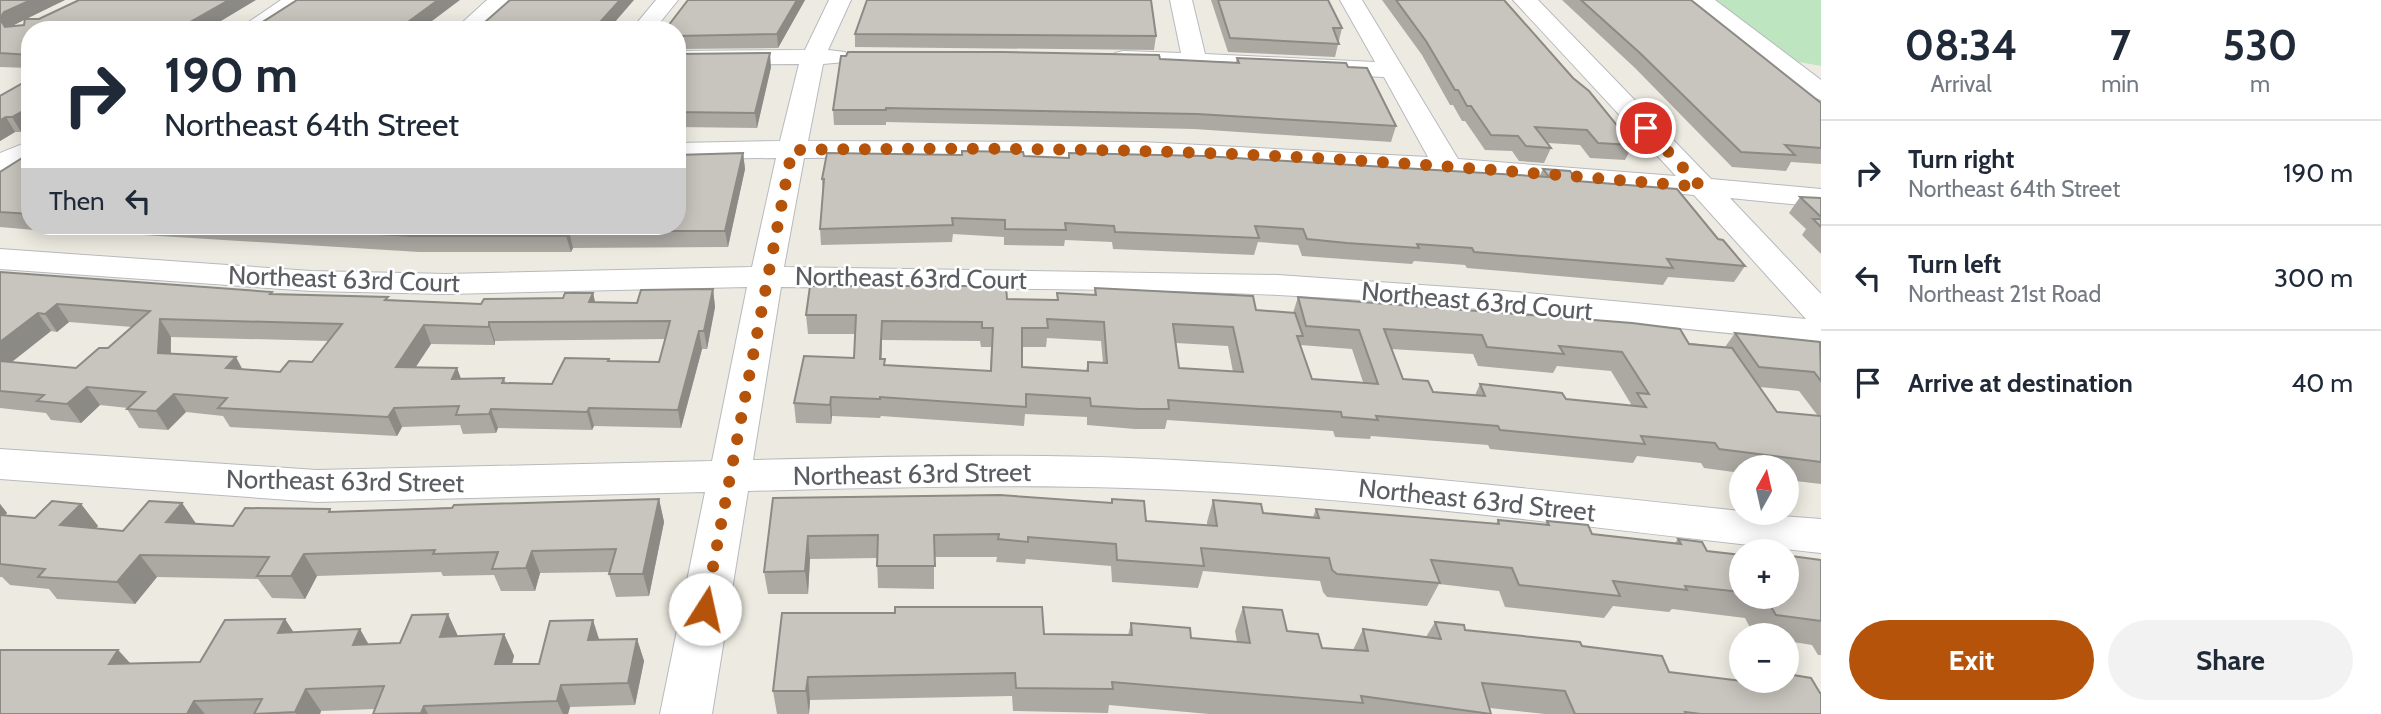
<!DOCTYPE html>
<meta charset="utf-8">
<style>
body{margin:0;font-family:Cabin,sans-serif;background:#f2f2f3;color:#1f2937;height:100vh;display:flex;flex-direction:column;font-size:26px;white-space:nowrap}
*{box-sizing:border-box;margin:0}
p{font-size:23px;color:#747a83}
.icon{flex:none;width:38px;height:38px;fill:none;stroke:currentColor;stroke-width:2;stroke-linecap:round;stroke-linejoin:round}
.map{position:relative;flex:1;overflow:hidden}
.panel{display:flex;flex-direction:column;background:#fff;width:560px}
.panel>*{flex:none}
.top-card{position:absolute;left:21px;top:21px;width:665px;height:214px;border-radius:28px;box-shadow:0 4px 18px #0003;background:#fff;color:#1f2937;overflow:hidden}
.needle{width:46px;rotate:8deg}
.tools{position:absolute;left:1729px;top:455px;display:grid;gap:14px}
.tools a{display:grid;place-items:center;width:70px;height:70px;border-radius:50%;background:#fff;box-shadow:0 4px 18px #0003;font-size:35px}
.pin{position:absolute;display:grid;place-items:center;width:60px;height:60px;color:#fff;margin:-30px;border:4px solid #fff;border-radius:50%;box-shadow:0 2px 7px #0007}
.me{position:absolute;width:77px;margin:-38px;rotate:10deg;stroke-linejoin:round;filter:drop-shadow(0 0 5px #0008)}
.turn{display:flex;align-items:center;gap:24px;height:147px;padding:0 28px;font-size:32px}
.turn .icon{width:91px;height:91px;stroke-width:2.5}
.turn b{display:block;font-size:49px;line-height:60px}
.then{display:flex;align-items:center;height:66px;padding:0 28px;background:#0003;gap:14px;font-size:26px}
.eta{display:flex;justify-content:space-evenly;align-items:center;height:119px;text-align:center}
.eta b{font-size:42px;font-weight:700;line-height:49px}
.action{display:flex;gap:14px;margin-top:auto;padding:14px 28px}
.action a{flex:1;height:80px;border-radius:42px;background:#b45309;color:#fff;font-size:28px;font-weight:700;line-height:80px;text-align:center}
.action a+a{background:#f2f2f3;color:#1f2937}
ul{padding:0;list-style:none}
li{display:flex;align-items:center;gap:21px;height:105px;padding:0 28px;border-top:2px solid #e0e1e3}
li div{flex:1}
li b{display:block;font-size:26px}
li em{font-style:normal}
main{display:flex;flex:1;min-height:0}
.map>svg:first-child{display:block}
</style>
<main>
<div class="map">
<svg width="1821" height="714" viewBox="0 0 1821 714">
<rect width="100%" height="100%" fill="#edebe1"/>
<polygon fill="#bde5c0" points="1710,0 1821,0 1821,66 1788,60"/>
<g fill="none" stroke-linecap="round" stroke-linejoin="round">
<g stroke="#b7b9be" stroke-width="2">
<g id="minor">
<polygon points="281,0 307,0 264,30 237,30"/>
<polygon points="487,0 511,0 479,30 454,30"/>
<polygon points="656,0 678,0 654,30 631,30"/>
<path d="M829,0h22l-23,50 17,2 4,5 -4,5 -22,2 -15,77 333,1 287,15 -44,-80 -261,-12 -8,-2 -4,-5 4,-5 8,-2 58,2 -11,-53h22l13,54 170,8 -35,-62h22l96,159 218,17 -163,-176h25l173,179 110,10v18l-91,-9 91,96v48c-181,-17 -361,-38 -543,-47 -165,-8 -331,-6 -497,-8l-28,173c125,-3 251,-7 376,-2 205,8 408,32 612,53v2l80,6v34c-231,-25 -462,-58 -694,-65 -126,-4 -253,0 -379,3l-36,223h-52l45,-222 -388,10 -317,-23v-30l317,21 395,-9 35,-174 -300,7 -136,-3 -311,-22v-20l311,22 136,3 305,-7 24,-109 -99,1v-16l103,-2 19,-77 -122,1v-14l128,-1zM804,158c298,-3 593,10 890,37l112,124 -313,-29 -215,-15 -494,-8z"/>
<polygon points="1691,0 1715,0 1821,80 1821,100 1812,97"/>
<polygon points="30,141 30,160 0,173 0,153"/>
</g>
</g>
<use href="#minor" fill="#fff" fill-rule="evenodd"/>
</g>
<g fill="#aca9a3" fill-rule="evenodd">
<path d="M0,0h65l-40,19 5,11v38l-30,-1zM25,19l-1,6 -13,1h1z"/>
<polygon points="805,0 778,48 677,49 677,30"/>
<polygon points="1211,0 1328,0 1342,28 1335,57 1228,52"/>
<polygon points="1382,0 1504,0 1633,145 1625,160 1590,158 1580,145 1548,143 1551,148 1544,163 1519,161 1512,151 1485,150 1465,121 1462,121 1453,105 1450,105 1422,55"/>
<polygon points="1562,0 1691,0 1821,103 1821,164 1791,162 1786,171 1732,167 1635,68"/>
<polygon points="855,34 1156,36 1154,50 855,47"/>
<polygon points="677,54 771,67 757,128 677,127"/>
<polygon points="1237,58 1348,67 1396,126 1391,142 1194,129 886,122 886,125 834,125 833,110 1160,59 1236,62"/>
<polygon points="30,79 30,127 21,132 15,132 0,141 0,96"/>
<polygon points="30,153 30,226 677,226 743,153 745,169 728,247 573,248 571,252 419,252 95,232 92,235 0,227 0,172"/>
<polygon points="1069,153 1539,177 1543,169 1577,181 1718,239 1745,266 1734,282 1668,277 1663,285 1467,268 1465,265 1414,261 1412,264 1302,256 1298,245 1258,242 1254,255 1113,249 1112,242 1065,240 1064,246 1004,245 1004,237 953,234 952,242 821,245 820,229 823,194 822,179 1024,156 1068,158"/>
<polygon points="1800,197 1821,198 1821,254 1802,235 1806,229 1789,213"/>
<path d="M0,272l273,22 208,10 82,-6 30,-5 2,9 42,1 76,-14 2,18 -8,42h-5l-21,79 -87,-2 -2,4 -94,-2 -2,5 -33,1 -3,-9 -58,2 -5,9 -167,-9 -7,-11 -37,-4 -18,18 -29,-2 -12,-19 1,-1 -28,-3 -19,18 -30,-3 -5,-7 -46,-5zM69,322l63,5 -24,21 -32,20 -64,-6 39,-31 6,1zM171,337l157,4 -16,21 -32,10 -38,-3 -71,-15zM665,339l-6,23 -49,-1 -1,-2 -57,25 -46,-1 -2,-5 -43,1 -4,-11 -42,-1 16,-23 64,1v-4z"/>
<path d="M1095,288l161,22 37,3 5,-16 427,50 10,-14 86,10v141l-34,-4v-13h-46v6l-37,-5 -3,-5 -64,-7 -4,7 -143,-14 -2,-4 -117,-9 -1,3 -35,-2 -2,-6 -166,-11 -2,9h-30l-48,-4v-8l-62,-3 -1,12 -143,-10 -1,2 -48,-2 -1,8 -35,-1 -2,-20 60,-45 1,-24h-47l-2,-19 201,-16 50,1v-7l37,2zM1047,338l54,3 2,22 -15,-1 -2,9 -64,-4v-20h24zM882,340l98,1 1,6h10l-1,24 -105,-6 -4,-6zM1176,343l52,3 5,26 -54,-4zM1300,345l52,4 11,33 -51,-3zM1391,349l82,5 5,12 75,7 4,-7 54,5 20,33 -2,2 -63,-7 -86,-15 -5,11 -42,-3 -30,-13zM1760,387l39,4 19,25 -41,-4z"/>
<polygon points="773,498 1111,503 1112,499 1146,521 1207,525 1207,522 1213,500 1263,513 1313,517 1316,509 1496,524 1498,520 1545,525 1547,521 1592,534 1675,543 1678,539 1707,551 1741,555 1741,597 1787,597 1788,560 1791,556 1821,560 1821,655 1818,655 1812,645 1787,641 1787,635 1754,635 1745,618 1672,609 1669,612 1613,606 1604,618 1505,607 1499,591 1439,584 1427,606 1327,597 1323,592 1320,581 1203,571 1198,588 1112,582 1111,566 1026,559 1025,564 996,562 997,557 934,557 934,589 878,588 877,558 810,559 808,594 768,594 764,572"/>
<polygon points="659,499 664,522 649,596 616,597 609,574 610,572 540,573 535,591 501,591 494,575 443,576 441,572 317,576 305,599 272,598 258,579 157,577 135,604 57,599 49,589 10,585 2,577 0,577 0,504 7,513 5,515 35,518 81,504 98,526 96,528 123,531 182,503 196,524 233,526 330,509 332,512"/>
<polygon points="1243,607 1287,631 1322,648 1353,650 1363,629 1426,637 1435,622 1465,630 1582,646 1669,672 1739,681 1741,678 1741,681 1787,681 1821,714 1545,714 1490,708 1491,714 1209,714 1109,705 1108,713 1013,711 1012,696 810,700 809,714 777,714 773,691 782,613 1044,634 1128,635 1131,623 1191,638 1237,642 1235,631"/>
<polygon points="285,619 293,632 369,645 400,643 458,636 504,634 514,656 512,664 539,664 600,640 637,639 644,661 635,705 570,707 568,714 373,714 375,709 321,711 320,714 0,714 118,650 130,663 200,662"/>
</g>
<g fill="#8c8a85">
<polygon points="31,0 65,0 12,26 8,32 0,19 4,12"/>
<polygon points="229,0 256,0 206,30 176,30"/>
<polygon points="438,0 460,0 420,30 397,30"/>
<polygon points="620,0 634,0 608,30 593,30"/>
<polygon points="797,0 805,0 778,48 777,34"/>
<polygon points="770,53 771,67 757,128 755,113"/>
<polygon points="30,107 30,127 21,132 12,117"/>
<polygon points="6,117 15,132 0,141 0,120"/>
<polygon points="743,153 745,169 728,247 725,231"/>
<polygon points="87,226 91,226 95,232 92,235"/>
<polygon points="569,231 573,248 571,252 566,236"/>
<polygon points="713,289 715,307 707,349 704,331"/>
<polygon points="593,293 597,311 589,302"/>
<polygon points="57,304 69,322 57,332 45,314"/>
<polygon points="38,313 51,331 0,371 0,342"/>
<polygon points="160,319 171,337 170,371 158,353"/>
<polygon points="882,321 882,340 881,378 880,359"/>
<polygon points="489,322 495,341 495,345 489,327"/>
<polygon points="424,325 431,344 404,385 396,367"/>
<polygon points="699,331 702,349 681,428 678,410"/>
<polygon points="236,357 246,376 226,368"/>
<polygon points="457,368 464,387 452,379"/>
<polygon points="87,387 100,405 81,423 67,404"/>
<polygon points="174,394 186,412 168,430 156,411"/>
<polygon points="831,397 832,416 831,424 830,405"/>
<polygon points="394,408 402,427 397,436 388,417"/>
<polygon points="589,408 594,426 592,430 587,412"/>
<polygon points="491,409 498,428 496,433 489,414"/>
<polygon points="659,499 664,522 649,596 643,574"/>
<polygon points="182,503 197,525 166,522"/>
<polygon points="0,504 7,513 0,520"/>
<polygon points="81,504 98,526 78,547 60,525"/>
<polygon points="808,536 810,559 808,594 805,571"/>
<polygon points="532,551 540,573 535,591 526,568"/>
<polygon points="304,554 317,576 305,599 291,576"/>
<polygon points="140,555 157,577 135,604 117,582"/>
<polygon points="448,614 458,636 440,637"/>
<polygon points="285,619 300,642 278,633"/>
<polygon points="593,620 600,642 588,640"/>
<polygon points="360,629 373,652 353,645"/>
<polygon points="504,634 514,656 506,686 495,664"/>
<polygon points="637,639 644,661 635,705 628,683"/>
<polygon points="118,650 138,672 109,664"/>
<polygon points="808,677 810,700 809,714 806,691"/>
<polygon points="561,685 570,707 568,714 563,714 557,701"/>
<polygon points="306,689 321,711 320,714 296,714 295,712"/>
<polygon points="194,701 205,714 187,714"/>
<polygon points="424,706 428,714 422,714 421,713"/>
</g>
<g fill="#c8c5be" stroke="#8c8a85" stroke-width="2" fill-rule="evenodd">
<polygon points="0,0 31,0 4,12 0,18"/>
<polygon points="79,0 229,0 176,30 30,30 30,55 0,53 0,19 5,27 24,25 25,19 39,19"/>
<polygon points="297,0 438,0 397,30 250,30"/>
<polygon points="510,0 620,0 593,30 476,30"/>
<polygon points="688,0 797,0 777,34 677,36 677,30 665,30"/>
<polygon points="867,0 1151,0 1156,36 855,34"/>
<polygon points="1218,0 1328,0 1342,28 1333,28 1339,44 1230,38"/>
<polygon points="1396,0 1504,0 1573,78 1589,91 1633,145 1598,143 1587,130 1535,127 1551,148 1526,146 1518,136 1491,135 1471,106 1467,106 1458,90 1455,90 1426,41"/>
<polygon points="1581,0 1691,0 1821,103 1821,148 1785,145 1795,155 1741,152 1641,54"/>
<polygon points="848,52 1003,52 1159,55 1160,59 1239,63 1237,58 1346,63 1348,67 1367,68 1396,126 1197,114 886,108 886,110 833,110 841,56 846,56"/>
<polygon points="770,53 755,113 677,112 677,54"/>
<polygon points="30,79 30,107 12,117 6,117 0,120 0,96"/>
<polygon points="962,151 1023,152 1024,156 1069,158 1069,153 1204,156 1549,177 1543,169 1570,171 1577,181 1677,189 1718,239 1723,240 1745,266 1667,259 1673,268 1474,252 1472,248 1417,244 1419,248 1347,243 1307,239 1303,229 1255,226 1259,238 1115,232 1114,226 1065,223 1066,230 1005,229 1005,220 952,218 953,225 820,229 824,179 822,179 827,153 962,155"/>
<polygon points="30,153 30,214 0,212 0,172"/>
<polygon points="743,153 725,231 569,231 566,236 412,236 246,226 677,226 677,155"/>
<polygon points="1800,197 1821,198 1821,217"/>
<polygon points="1813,219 1821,219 1821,227"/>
<path d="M0,272l272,20 -2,2 118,3 -3,3 96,4 3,-5 79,-1 2,-5h28l-4,9 48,1 4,-13 72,-1 -9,42h-5l-21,79 -89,-2 -2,4 -96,-3 -2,5 -33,1 3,-9 -65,2 -6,9 -170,-9 9,-10 -53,-4 -18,17 -29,-2 18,-17 -58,-5 -20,17 -30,-3 7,-6 -44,-4v-30l76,7 23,-20h9l42,-37 -93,-7 -12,10 -7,-1 -38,29zM160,319l182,5 -30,38 -23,-1 -9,11 -54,-4 10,-11 -78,-4zM670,321l-11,41 -51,-1 1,-2 -44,-1 -13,26 -50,-1 2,-5 -52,1 5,-11 -61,-1 28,-42 65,2v-5z"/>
<path d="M810,286h196l1,13 51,1 -1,-7 39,2 -1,-7 158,8 3,14 39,3 8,23h-6l15,43 66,5 -19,-54 -53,-4 -8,-29 334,26 48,6 9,15 43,4 45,64 44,4v46l-102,-13 -4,-6 -74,-7 4,8 -145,-14 -2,-4 -122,-10 2,4 -36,-3 -1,-5 -173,-12 1,9h-30l-48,-3 -1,-8 -64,-4v13l-146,-10v2l-49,-2 -1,8 -36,-2 10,-47 50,2 2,-43h-50zM1047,319l57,3 3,41 -19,-1v9l-66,-4v-39h26zM882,321l100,1v6h11l-2,43 -107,-6 1,-6h-5zM1173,324l60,3 10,45 -64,-4zM1384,329l98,6 5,12 77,7 -5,-8 63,6 27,42 -12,-1 9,14 -80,-8 -4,-6 -82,-9 5,12 -52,-4 -5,-11 -25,-2z"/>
<polygon points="1735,333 1820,342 1821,381 1814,372 1759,367"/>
<polygon points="1000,495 1112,503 1112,499 1144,501 1146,521 1217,526 1213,500 1261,504 1263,513 1319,518 1316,509 1499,524 1498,520 1549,525 1547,521 1588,525 1592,534 1681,544 1678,539 1702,542 1707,551 1741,555 1741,592 1685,586 1687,590 1613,581 1620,596 1519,585 1512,568 1431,560 1440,583 1337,574 1332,570 1329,558 1201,548 1204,566 1117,560 1116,544 1028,537 1028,542 998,539 999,534 934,535 935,566 877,566 878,535 808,536 805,571 764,572 773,498"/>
<polygon points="659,499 643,574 609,574 616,549 532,551 526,568 492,569 498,552 433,554 435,550 304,554 291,576 257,576 269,557 140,555 117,582 38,577 45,569 0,564 0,515 35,518 52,501 81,504 60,525 123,531 149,501 182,503 166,522 233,526 245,508 330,509 329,512 452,508 454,505"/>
<polygon points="1791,556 1821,560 1821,621 1776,615 1765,597 1787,597 1787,560 1794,561"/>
<polygon points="895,607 1042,607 1044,634 1132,635 1131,623 1190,628 1191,638 1250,643 1243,607 1282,610 1287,631 1318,634 1322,648 1368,651 1363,629 1441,639 1435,622 1464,625 1465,630 1580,642 1582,646 1662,656 1669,672 1758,683 1756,681 1787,681 1787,674 1811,678 1820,693 1821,693 1821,714 1701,714 1685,712 1686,714 1575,714 1565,691 1482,683 1491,714 1361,696 1363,703 1112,682 1113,689 1016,688 1015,673 808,677 806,691 773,691 782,613 895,613"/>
<polygon points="448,614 440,637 504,634 495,664 539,664 550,621 593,620 588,640 637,639 628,683 561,685 557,701 424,706 421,713 373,714 384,686 306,689 295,712 254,714 262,699 194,701 187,714 0,714 0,650 118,650 109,664 200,662 225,620 285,619 278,633 360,629 353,645 400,643 412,615"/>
</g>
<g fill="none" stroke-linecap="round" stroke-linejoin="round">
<path stroke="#b45309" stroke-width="12" stroke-dasharray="0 21.6" d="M705,609l87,-459c138,-2 275,-2 413,3 165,6 331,20 496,34l-55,-59"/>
</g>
<g text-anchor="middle" stroke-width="5" stroke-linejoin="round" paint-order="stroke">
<g font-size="26" fill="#5a5d62" stroke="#fff">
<text transform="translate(911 278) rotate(1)" y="9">Northeast 63rd Court</text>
<text transform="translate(344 279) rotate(2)" y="9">Northeast 63rd Court</text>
<text transform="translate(1477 301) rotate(5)" y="9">Northeast 63rd Court</text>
<text transform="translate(912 474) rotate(-1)" y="9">Northeast 63rd Street</text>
<text transform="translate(345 481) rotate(1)" y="9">Northeast 63rd Street</text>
<text transform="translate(1477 500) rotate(6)" y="9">Northeast 63rd Street</text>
</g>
</g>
</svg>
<div class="tools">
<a><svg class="needle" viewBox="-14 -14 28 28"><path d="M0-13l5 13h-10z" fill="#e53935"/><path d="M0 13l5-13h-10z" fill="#747a83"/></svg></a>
<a>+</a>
<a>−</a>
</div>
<div class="pin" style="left:1646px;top:128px;background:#d93025"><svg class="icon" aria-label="arrive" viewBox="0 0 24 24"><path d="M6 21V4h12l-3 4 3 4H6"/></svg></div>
<svg class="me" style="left:705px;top:609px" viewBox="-20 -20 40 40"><circle r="19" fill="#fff"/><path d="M0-13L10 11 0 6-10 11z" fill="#b45309"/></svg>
<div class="top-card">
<div class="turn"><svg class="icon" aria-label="right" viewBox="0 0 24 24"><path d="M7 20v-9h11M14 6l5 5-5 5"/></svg><div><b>190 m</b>Northeast 64th Street</div></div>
<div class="then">Then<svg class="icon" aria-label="left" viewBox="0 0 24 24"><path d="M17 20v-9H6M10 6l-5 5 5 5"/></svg></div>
</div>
</div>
<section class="panel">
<div class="eta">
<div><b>08:34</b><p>Arrival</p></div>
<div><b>7</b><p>min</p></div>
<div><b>530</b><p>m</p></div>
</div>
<ul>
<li><svg class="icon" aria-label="right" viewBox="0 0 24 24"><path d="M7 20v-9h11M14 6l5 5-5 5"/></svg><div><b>Turn right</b><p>Northeast 64th Street</p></div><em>190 m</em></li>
<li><svg class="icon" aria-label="left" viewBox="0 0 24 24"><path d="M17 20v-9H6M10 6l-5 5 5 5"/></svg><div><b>Turn left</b><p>Northeast 21st Road</p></div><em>300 m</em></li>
<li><svg class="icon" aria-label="arrive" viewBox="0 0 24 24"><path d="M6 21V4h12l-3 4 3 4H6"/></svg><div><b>Arrive at destination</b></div><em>40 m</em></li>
</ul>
<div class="action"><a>Exit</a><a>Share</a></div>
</section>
</main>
